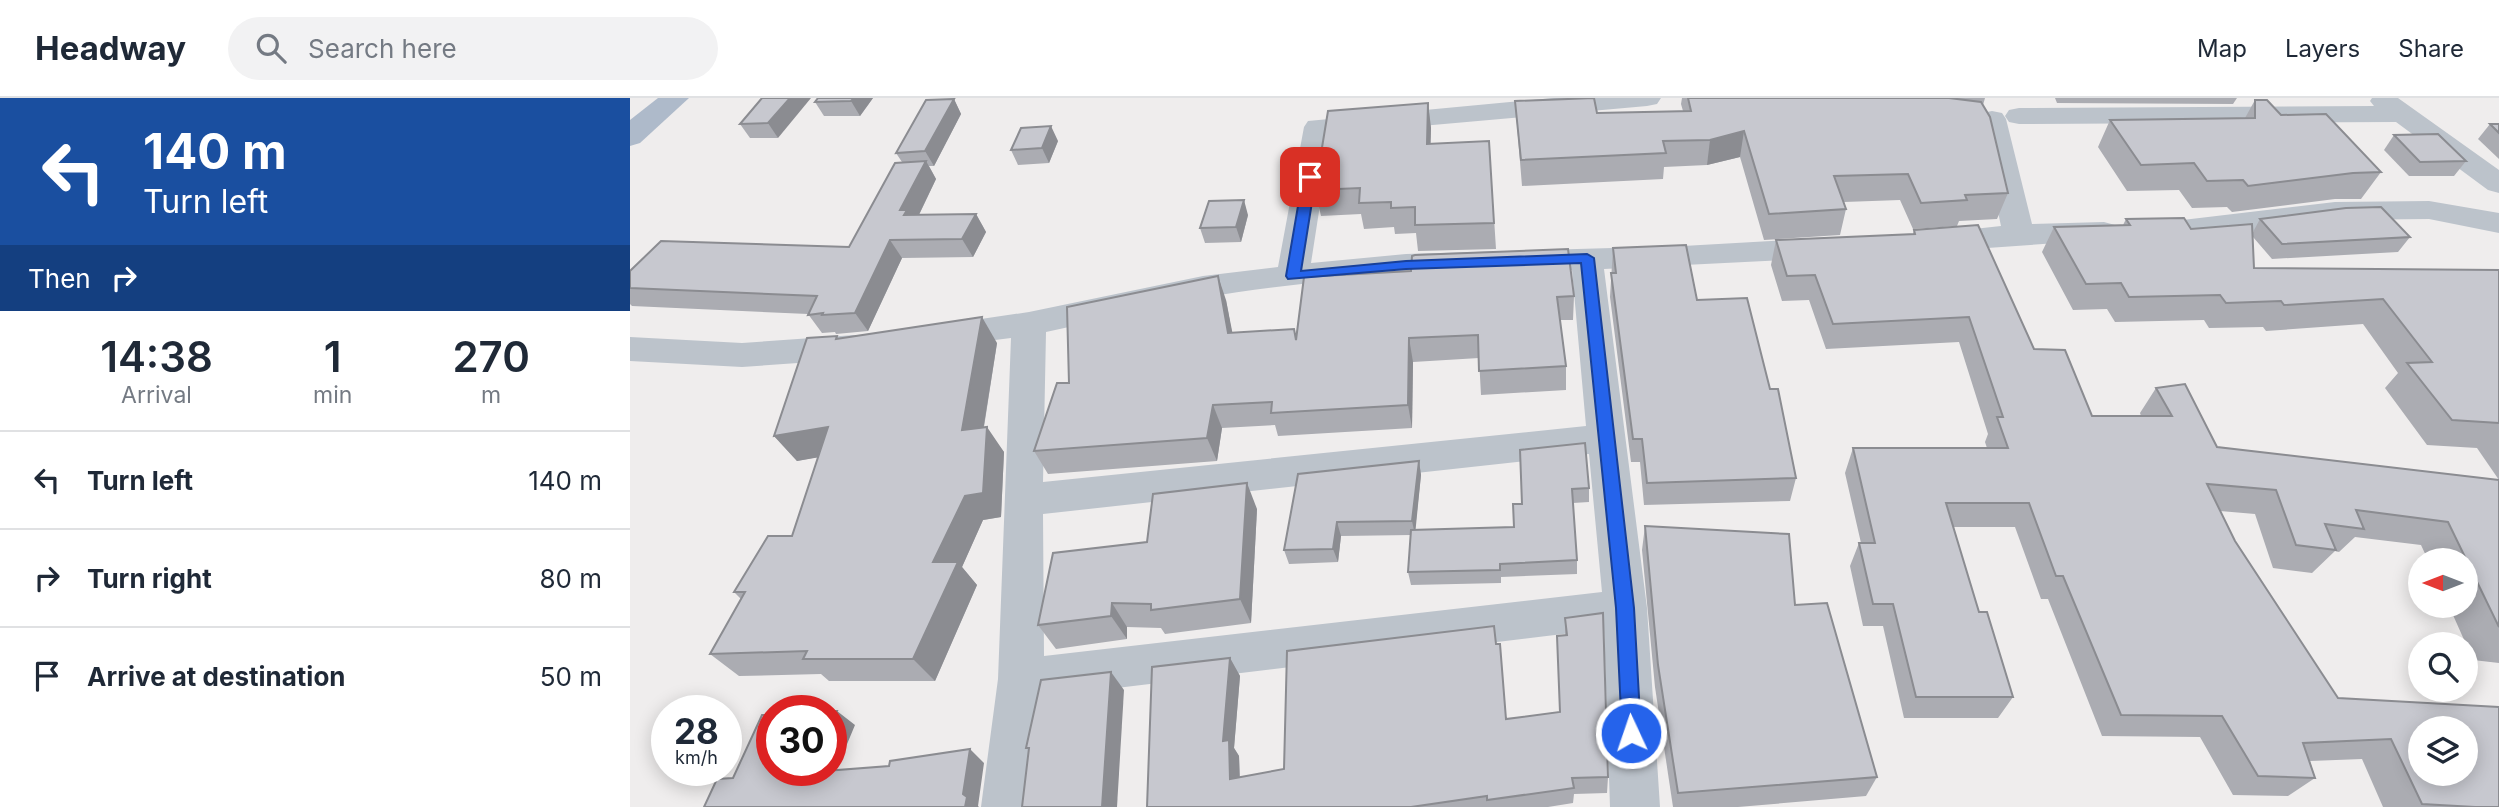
<!DOCTYPE html>
<style>
body{margin:0;font-family:Inter,sans-serif;background:#f2f2f3;color:#1f2937;height:100vh;display:flex;flex-direction:column;font-size:26px;white-space:nowrap}
*{box-sizing:border-box;margin:0}
p{font-size:23px;color:#747a83}
.icon{flex:none;width:38px;height:38px;fill:none;stroke:currentColor;stroke-width:2;stroke-linecap:round;stroke-linejoin:round}
.map{position:relative;flex:1;overflow:hidden}
.panel{display:flex;flex-direction:column;background:#fff;width:630px}
.panel>*{flex:none}
.hud{background:#1a4fa0;color:#fff;overflow:hidden}
.needle{width:46px;rotate:270deg}
.controls{position:absolute;left:1778px;top:450px;display:grid;gap:14px}
.controls a{display:grid;place-items:center;width:70px;height:70px;border-radius:50%;background:#fff;box-shadow:0 4px 18px #0003;font-size:35px}
.speed{position:absolute;left:21px;top:597px;display:flex;gap:14px;font-size:35px;font-weight:700;text-align:center}
.speed>*{display:grid;place-content:center;width:91px;height:91px;border-radius:50%;background:#fff;box-shadow:0 4px 18px #0003;line-height:1}
.speed small{font-size:18px;font-weight:400}
.speed .limit{border:10px solid #d22;background:#fff;color:#111}
.pin{position:absolute;display:grid;place-items:center;width:60px;height:60px;color:#fff;margin:-30px;border-radius:14px;box-shadow:0 4px 10px #0006}
.me{position:absolute;width:77px;margin:-38px;rotate:357deg;stroke-linejoin:round;filter:drop-shadow(0 0 5px #0008)}
.turn{display:flex;align-items:center;gap:24px;height:147px;padding:0 28px;font-size:32px}
.turn .icon{width:91px;height:91px;stroke-width:2.5}
.turn b{display:block;font-size:49px;line-height:60px}
.then{display:flex;align-items:center;height:66px;padding:0 28px;background:#0003;gap:14px;font-size:26px}
.eta{display:flex;justify-content:space-evenly;align-items:center;height:119px;text-align:center}
.eta b{font-size:42px;font-weight:600;line-height:49px}
ul{padding:0;list-style:none}
li{display:flex;align-items:center;gap:21px;height:98px;padding:0 28px;border-top:2px solid #e0e1e3}
li div{flex:1}
li b{display:block;font-size:26px}
li em{font-style:normal}
header{display:flex;align-items:center;gap:42px;box-sizing:border-box;height:98px;padding:0 35px;background:#fff;border-bottom:2px solid #e0e1e3}
header strong{font-size:33px}
nav{display:flex;gap:38px;margin-inline-start:auto;font-size:24px}
.search{width:490px;height:63px;background:#f2f2f3;display:flex;align-items:center;gap:18px;box-sizing:border-box;padding:0 24px;border-radius:38px;color:#747a83;font-size:26px}
main{display:flex;flex:1;min-height:0}
.map>svg:first-child{display:block}
</style>
<header>
<strong>Headway</strong>
<div class="search"><svg class="icon" aria-label="search" viewBox="0 0 24 24"><circle cx="10" cy="10" r="6"/><path d="M15 15l6 6"/></svg>Search here</div>
<nav><a>Map</a><a>Layers</a><a>Share</a></nav>
</header>
<main>
<section class="panel">
<div class="hud">
<div class="turn"><svg class="icon" aria-label="left" viewBox="0 0 24 24"><path d="M17 20v-9H6M10 6l-5 5 5 5"/></svg><div><b>140 m</b>Turn left</div></div>
<div class="then">Then<svg class="icon" aria-label="right" viewBox="0 0 24 24"><path d="M7 20v-9h11M14 6l5 5-5 5"/></svg></div>
</div>
<div class="eta">
<div><b>14:38</b><p>Arrival</p></div>
<div><b>1</b><p>min</p></div>
<div><b>270</b><p>m</p></div>
</div>
<ul>
<li><svg class="icon" aria-label="left" viewBox="0 0 24 24"><path d="M17 20v-9H6M10 6l-5 5 5 5"/></svg><div><b>Turn left</b></div><em>140 m</em></li>
<li><svg class="icon" aria-label="right" viewBox="0 0 24 24"><path d="M7 20v-9h11M14 6l5 5-5 5"/></svg><div><b>Turn right</b></div><em>80 m</em></li>
<li><svg class="icon" aria-label="arrive" viewBox="0 0 24 24"><path d="M6 21V4h12l-3 4 3 4H6"/></svg><div><b>Arrive at destination</b></div><em>50 m</em></li>
</ul>
</section>
<div class="map">
<svg width="1869" height="709" viewBox="0 0 1869 709">
<rect width="100%" height="100%" fill="#efeded"/>
<g fill="none" stroke-linecap="round" stroke-linejoin="round">
<g fill="#bcc3cb" fill-rule="evenodd">
<path d="M924,0h107l-4,6 -10,2 -316,28 -20,129 95,-9 277,-8 141,-8 11,3 5,7 -5,7 -11,3 -220,11 43,339 13,199h-50l-6,-178 -562,68 -11,110h-50l17,-128 13,-341 -72,9 -12,-4 -5,-8 5,-8 102,-15 174,-36 75,-9 26,-140 4,-6zM942,172l14,156 -543,56 3,-150c52,-11 104,-24 156,-34 122,-22 246,-24 370,-28zM959,356l13,138 -558,64 -1,-142z"/>
<polygon points="1742,0 1768,0 1869,72 1869,95 1858,92 1766,24 1389,26 1379,24 1375,18 1379,12 1389,10 1744,8 1740,3"/>
<polygon points="1362,13 1372,15 1376,21 1402,126 1474,124 1485,127 1490,134 1485,141 1300,154 1289,151 1284,144 1289,137 1371,128 1348,21 1352,15"/>
<polygon points="1799,103 1869,115 1869,135 1799,121 1705,122 1562,142 1530,143 1519,140 1514,133 1519,126 1705,104"/>
<polygon points="225,237 237,240 243,249 237,258 225,261 112,269 0,263 0,239 112,245"/>
</g>
<polygon fill="#aebaca" fill-rule="evenodd" points="28,0 59,0 10,45 0,48 0,22"/>
</g>
<g fill="#abacb2">
<polygon points="132,0 148,40 120,40 110,26"/>
<polygon points="243,0 230,18 194,18 185,4"/>
<polygon points="1052,0 1355,0 1353,7 1378,95 1367,121 1329,123 1327,128 1283,131 1270,102 1214,104 1216,111 1210,137 1134,142 1110,59 1077,67 1034,69 1033,81 892,88 885,3 967,15 1053,13 1051,6"/>
<polygon points="1425,0 1607,0 1603,6 1427,5"/>
<polygon points="324,1 331,16 304,68 299,68 306,81 289,117 346,116 356,134 343,159 272,160 238,233 206,236 205,234 192,235 178,216 2,208 0,206 0,173 219,149 272,64 266,55"/>
<polygon points="1625,2 1751,74 1731,101 1705,101 1602,114 1597,109 1562,110 1549,92 1497,93 1468,49 1480,22 1615,20"/>
<polygon points="798,5 801,30 800,46 859,43 866,151 788,153 786,135 765,136 764,129 734,131 731,116 691,118 685,92"/>
<polygon points="1860,26 1869,26 1869,61 1848,41"/>
<polygon points="1764,37 1836,63 1824,78 1779,78 1754,52"/>
<polygon points="428,43 419,65 388,67 381,52"/>
<polygon points="618,117 611,144 575,145 570,130"/>
<polygon points="1496,121 1561,131 1623,134 1630,121 1780,139 1768,154 1642,161 1623,139 1624,170 1869,172 1869,382 1847,350 1797,347 1755,290 1768,275 1733,226 1636,233 1633,229 1579,230 1574,222 1485,224 1477,211 1443,212 1412,154 1424,129 1493,127"/>
<polygon points="1284,132 1404,251 1462,318 1511,318 1510,315 1526,290 1587,349 1869,382 1869,565 1843,562 1819,508 1836,508 1836,462 1798,462 1791,447 1725,439 1709,454 1705,453 1682,475 1643,470 1625,416 1590,413 1605,443 1708,600 1869,709 1753,709 1732,661 1680,663 1685,680 1658,698 1603,697 1570,639 1472,638 1418,501 1411,501 1385,429 1323,429 1349,514 1383,599 1368,620 1274,620 1253,528 1233,528 1220,468 1229,445 1231,445 1215,375 1223,350 1357,350 1355,344 1358,336 1329,244 1196,251 1179,202 1152,203 1141,167 1146,142 1283,136"/>
<polygon points="983,150 1067,202 1140,291 1166,380 1160,403 1014,407 1010,364 1001,364 980,199"/>
<polygon points="674,179 944,198 943,222 930,222 936,268 936,292 851,297 849,260 783,264 782,330 648,338 645,327 592,330 587,363 418,376 404,353 439,285 596,202 602,235 666,239"/>
<polygon points="208,240 367,245 354,329 374,354 371,419 353,422 332,469 347,487 305,583 199,583 191,576 109,578 80,556 111,501 104,494 162,438 188,359 167,363 144,338"/>
<polygon points="890,352 959,390 959,404 943,405 947,462 947,476 871,479 871,485 781,487 778,474 781,437 711,438 708,464 659,466 654,452 789,363 791,377 785,432 884,429 892,406"/>
<polygon points="627,411 621,525 535,536 531,530 497,529 497,541 426,551 408,527 517,444"/>
<polygon points="1015,428 1165,507 1247,679 1236,698 1108,709 1043,709 1025,589 1012,452"/>
<polygon points="935,520 978,679 977,695 944,696 943,705 918,709 517,709 600,560 610,578 604,650 609,658 610,679 654,671 866,546 876,621 930,614 927,538 935,538"/>
</g>
<g fill="#8b8c91">
<polygon points="160,0 181,0 148,40 138,25"/>
<polygon points="224,0 243,0 230,18 221,3"/>
<polygon points="324,1 331,16 304,68 295,53"/>
<polygon points="798,5 801,30 800,72 797,46"/>
<polygon points="421,28 428,43 419,65 412,50"/>
<polygon points="1114,33 1110,59 1077,67 1080,42"/>
<polygon points="296,63 306,81 282,131 270,112"/>
<polygon points="614,102 618,117 611,144 606,129"/>
<polygon points="346,116 356,134 343,159 332,141"/>
<polygon points="260,142 272,160 238,233 225,215"/>
<polygon points="588,178 596,202 607,258 598,235"/>
<polygon points="352,219 367,245 349,358 332,332"/>
<polygon points="779,240 783,264 782,330 778,307"/>
<polygon points="583,307 592,330 587,363 577,340"/>
<polygon points="198,329 219,354 167,363 144,338"/>
<polygon points="357,329 374,354 371,419 353,422 332,469 347,487 305,583 283,561 303,464"/>
<polygon points="789,363 791,377 785,437 782,423"/>
<polygon points="617,385 627,411 621,525 610,501"/>
<polygon points="707,424 711,438 708,464 703,451"/>
<polygon points="482,505 497,529 497,541 481,518"/>
<polygon points="600,560 610,578 604,650 609,658 610,697 600,681 593,643"/>
<polygon points="481,574 494,592 487,709 472,709"/>
<polygon points="207,613 225,627 200,687 181,674 182,672 201,672 201,627"/>
<polygon points="340,651 354,665 348,708 349,709 335,709 333,696"/>
</g>
<g fill="#c7c8cf" stroke="#8b8c91" stroke-width="2" fill-rule="evenodd">
<polygon points="132,0 160,0 138,25 110,26"/>
<polygon points="188,0 224,0 221,3 185,4"/>
<polygon points="964,0 967,15 1061,13 1058,0 1319,0 1351,4 1360,19 1378,95 1335,97 1337,102 1291,105 1278,76 1204,78 1216,111 1139,116 1114,33 1080,42 1033,43 1036,55 891,62 885,3"/>
<polygon points="324,1 295,53 266,55 296,2"/>
<polygon points="1625,2 1637,2 1651,17 1696,16 1751,74 1723,75 1618,88 1613,82 1577,83 1564,65 1511,67 1480,22 1625,20"/>
<polygon points="798,5 797,46 859,43 864,125 785,127 785,109 761,110 761,104 729,105 730,90 685,92 698,13"/>
<polygon points="1860,26 1869,26 1869,35"/>
<polygon points="421,28 412,50 381,52 391,30"/>
<polygon points="1808,36 1836,63 1790,64 1764,37"/>
<polygon points="296,63 270,112 277,112 274,117 346,116 332,141 260,142 225,215 192,217 193,215 178,217 187,198 0,190 0,173 31,143 219,149 265,65"/>
<polygon points="614,102 606,129 570,130 579,103"/>
<polygon points="1751,109 1780,139 1652,146 1630,121 1716,110"/>
<polygon points="1554,120 1561,131 1622,126 1624,170 1869,172 1869,325 1822,322 1777,265 1802,264 1753,201 1654,207 1651,203 1596,205 1590,197 1499,199 1491,185 1456,186 1424,129 1500,127 1496,121"/>
<path d="M1348,127l56,124 31,1 27,66h80l-16,-28 29,-4 32,63 282,33v147l-51,-105 -92,-12 8,19 -39,-5 11,26 -40,-5 -20,-55 -69,-6 28,57 103,157 161,9v100h-24l-53,-3 -31,-65 -88,4 12,35 -57,-2 -36,-60 -101,-1 -58,-139h-7l-27,-73h-83l33,109h8l26,85h-97l-23,-93h-20l-14,-61h16l-22,-95h155l-11,-31h6l-34,-100 -136,7 -18,-49 -28,1 -11,-36 139,-6 -1,-4zM1790,630h46v46h-46z"/>
<polygon points="1056,147 1067,202 1117,200 1140,291 1148,291 1166,380 1017,385 1012,341 1003,341 981,175 986,175 983,150"/>
<polygon points="938,151 944,198 927,199 936,268 849,273 848,237 779,240 778,307 641,315 642,304 583,307 577,340 404,353 427,285 439,285 437,209 588,178 598,235 664,231 666,242 674,179 781,173 782,158 785,157"/>
<polygon points="352,219 332,332 357,329 353,395 335,398 303,464 328,464 283,561 173,561 177,553 80,556 115,494 104,494 138,438 162,438 198,329 144,338 177,240 207,238 206,241"/>
<polygon points="955,345 959,390 942,391 947,462 870,466 870,472 778,474 781,432 884,429 883,406 892,406 890,352"/>
<polygon points="789,363 782,423 707,424 703,451 654,452 668,376"/>
<polygon points="617,385 610,501 521,512 521,506 482,505 481,518 408,527 423,455 517,444 523,396"/>
<polygon points="1015,428 1159,436 1165,507 1197,505 1247,679 1048,695 1028,567"/>
<polygon points="973,515 978,679 942,680 944,690 857,702 857,698 781,709 517,709 522,569 600,560 593,643 599,642 600,681 654,671 657,553 864,528 866,546 870,546 876,621 930,614 927,538 937,537 935,520"/>
<polygon points="481,574 472,709 392,709 399,650 396,650 411,582"/>
<polygon points="201,613 207,613 201,627"/>
<polygon points="132,617 142,617 142,672 182,672 181,674 259,668 260,663 340,651 333,696 337,699 335,709 74,709 87,681 103,680"/>
</g>
<polygon fill="#2563eb" stroke="#184099" stroke-width="2" points="680,75 686,79 671,173 776,163 957,156 964,160 1004,510 1011,635 1008,641 1001,644 994,641 992,635 986,510 951,165 776,171 658,181 656,178 673,79"/>
</svg>
<div class="controls">
<a><svg class="needle" viewBox="-14 -14 28 28"><path d="M0-13l5 13h-10z" fill="#e53935"/><path d="M0 13l5-13h-10z" fill="#747a83"/></svg></a>
<a><svg class="icon" aria-label="search" viewBox="0 0 24 24"><circle cx="10" cy="10" r="6"/><path d="M15 15l6 6"/></svg></a>
<a><svg class="icon" aria-label="layers" viewBox="0 0 24 24"><path d="M12 4l9 5-9 5-9-5zM3 14l9 5 9-5"/></svg></a>
</div>
<div class="speed"><div>28<small>km/h</small></div><div class="limit">30</div></div>
<div class="pin" style="left:680px;top:79px;background:#d93025"><svg class="icon" aria-label="arrive" viewBox="0 0 24 24"><path d="M6 21V4h12l-3 4 3 4H6"/></svg></div>
<svg class="me" style="left:1001px;top:635px" viewBox="-20 -20 40 40"><circle r="17" fill="#2563eb" stroke="#fff" stroke-width="3"/><path d="M0-11L8 9 0 5-8 9z" fill="#fff"/></svg>
</div>
</main>
